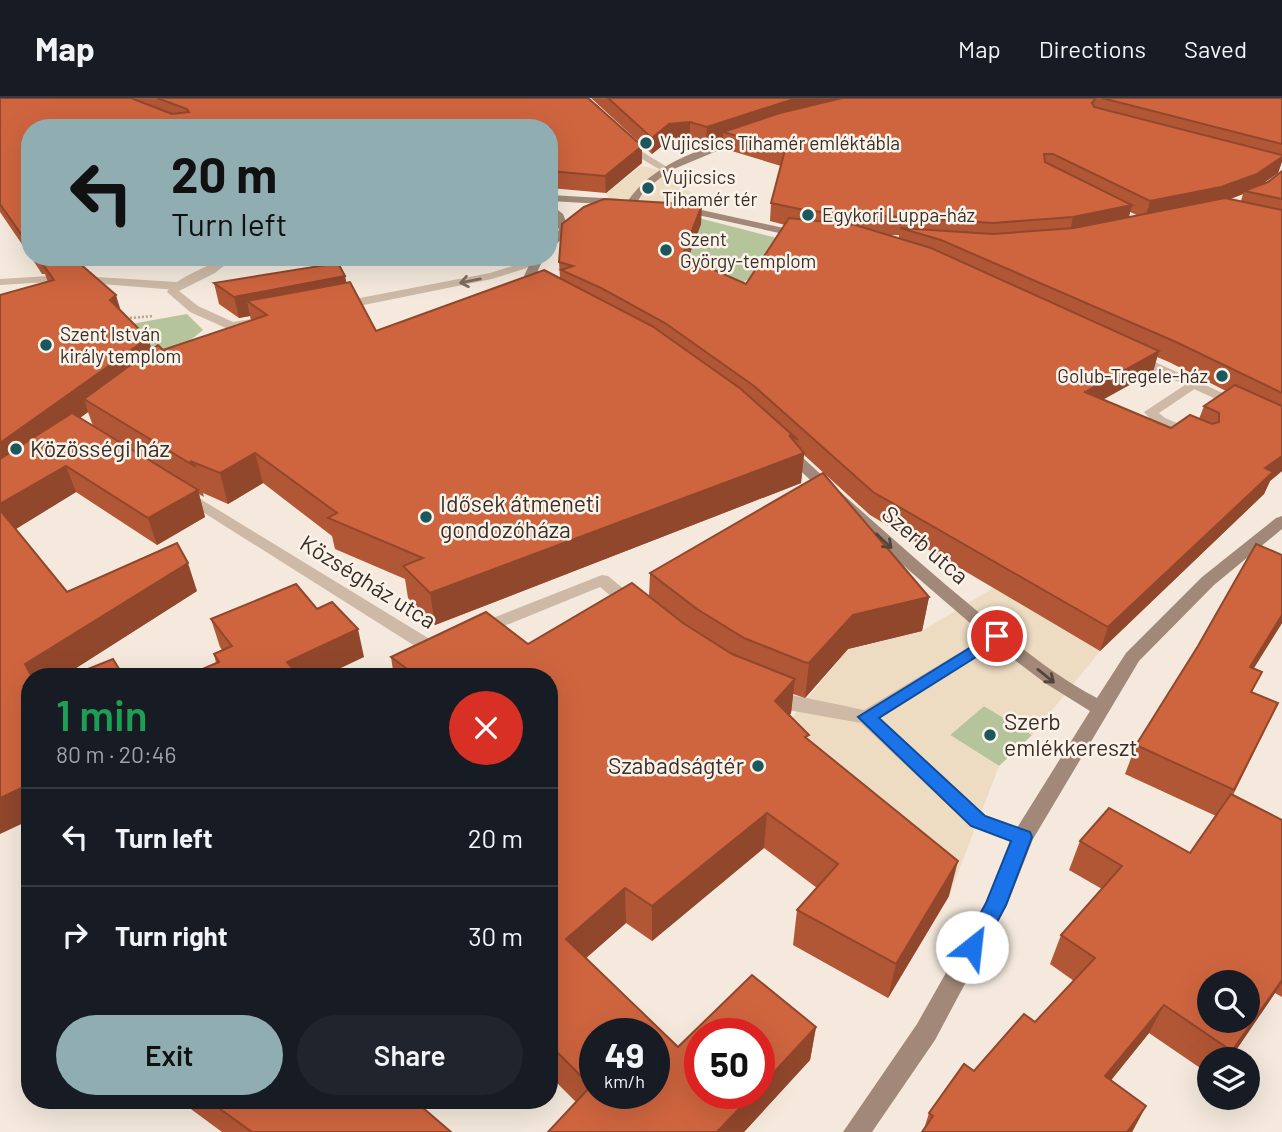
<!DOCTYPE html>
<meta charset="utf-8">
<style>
body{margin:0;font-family:Barlow,sans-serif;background:#20242c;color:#f1f3f6;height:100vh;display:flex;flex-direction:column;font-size:26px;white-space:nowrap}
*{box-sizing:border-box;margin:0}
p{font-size:23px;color:#9ea1a6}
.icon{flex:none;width:38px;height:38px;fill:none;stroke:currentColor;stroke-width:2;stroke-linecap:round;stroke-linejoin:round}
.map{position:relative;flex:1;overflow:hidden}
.details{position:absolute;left:21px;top:570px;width:537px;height:441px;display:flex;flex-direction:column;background:#171b24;border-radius:28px;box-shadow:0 7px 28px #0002}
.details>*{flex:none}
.hud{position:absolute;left:21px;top:21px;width:537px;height:147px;border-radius:28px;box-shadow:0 7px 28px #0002;background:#90adb2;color:#111;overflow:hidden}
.buttons{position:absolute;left:1197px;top:872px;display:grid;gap:14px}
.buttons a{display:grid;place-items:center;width:63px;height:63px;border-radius:50%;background:#171b24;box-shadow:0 7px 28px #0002;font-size:35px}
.speed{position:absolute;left:579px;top:920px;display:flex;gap:14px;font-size:35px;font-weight:700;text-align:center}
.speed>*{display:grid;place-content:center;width:91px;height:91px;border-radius:50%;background:#171b24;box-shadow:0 7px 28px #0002;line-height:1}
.speed small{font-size:18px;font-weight:400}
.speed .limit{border:10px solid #d22;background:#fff;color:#111}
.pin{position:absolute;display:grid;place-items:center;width:60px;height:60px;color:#fff;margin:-30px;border:4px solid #fff;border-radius:50%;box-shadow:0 2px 7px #0007}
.me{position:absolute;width:77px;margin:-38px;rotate:29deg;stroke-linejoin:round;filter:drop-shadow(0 0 5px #0008)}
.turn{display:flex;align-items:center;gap:24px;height:147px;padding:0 35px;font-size:32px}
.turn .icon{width:91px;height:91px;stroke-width:2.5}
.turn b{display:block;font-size:49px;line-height:60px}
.round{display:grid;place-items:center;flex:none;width:74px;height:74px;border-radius:37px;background:#20242c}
.summary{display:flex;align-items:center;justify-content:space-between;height:119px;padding:0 35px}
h1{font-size:42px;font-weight:600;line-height:52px;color:#1e9e55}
.action{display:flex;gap:14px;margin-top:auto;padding:14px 35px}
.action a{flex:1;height:80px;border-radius:42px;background:#90adb2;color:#111;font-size:28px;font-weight:600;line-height:80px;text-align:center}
.action a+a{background:#20242c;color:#f1f3f6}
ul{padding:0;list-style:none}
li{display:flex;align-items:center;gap:21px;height:98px;padding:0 35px;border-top:2px solid #363941}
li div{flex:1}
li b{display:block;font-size:26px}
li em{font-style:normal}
header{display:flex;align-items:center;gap:42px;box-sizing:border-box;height:98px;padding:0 35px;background:#171b24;border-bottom:2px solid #363941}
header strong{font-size:33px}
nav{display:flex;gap:38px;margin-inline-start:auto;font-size:24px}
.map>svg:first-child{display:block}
</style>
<header>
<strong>Map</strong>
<nav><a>Map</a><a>Directions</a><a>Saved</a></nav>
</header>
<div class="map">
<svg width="1282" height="1034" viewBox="0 0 1282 1034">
<rect width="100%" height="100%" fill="#f4e9dc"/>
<g fill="#b5c49a">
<polygon points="691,118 785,142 769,169 723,196 604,119"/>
<polygon points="187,216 203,232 177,253 61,261 120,228"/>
<polygon points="984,608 1032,637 999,668 950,637"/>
</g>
<g fill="#eddbc2">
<polygon points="641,68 676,75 678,86 692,95 661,112 616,115 606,95"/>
<polygon points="993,490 1100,553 1032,637 984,608 950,637 999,668 949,798 846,712 772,644 847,552 922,533"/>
</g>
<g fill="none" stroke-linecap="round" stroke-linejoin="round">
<g stroke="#b9a390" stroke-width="2.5" stroke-dasharray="2 2" stroke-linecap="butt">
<polyline points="700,169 712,146"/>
<polyline points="130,220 154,218"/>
</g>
<g fill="#cdb9a6" fill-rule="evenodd">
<polygon points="65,177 176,184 182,188 176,192 65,183 0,187 0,181"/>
<polygon points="1194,281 1199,282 1199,288 1159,315 1165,320 1199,334 1199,340 1194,341 1155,326 1144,314"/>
</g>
<g fill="#cdb9a6" fill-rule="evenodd">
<polygon points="621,40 627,40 641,53 672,72 664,74 635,57 621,44"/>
<path d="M222,159h13l-20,16 -36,18 19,15 35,16 24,-4 6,4 -2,3 -33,4 -38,-17 -23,-20c7,-14 41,-24 55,-35z"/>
<polygon points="535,161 541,164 539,166 492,181 339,212 333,208 339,204 490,175"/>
<polygon points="1133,254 1282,322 1282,331 1128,261 1127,258"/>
<polygon points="184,391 433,543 443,540 452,546 438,555 426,555 179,399 176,396 179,393"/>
<polygon points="602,477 608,478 641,505 644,509 641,513 629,513 600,489 482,537 470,537 467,533 470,529"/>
<path d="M997,532l6,2 3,4 -3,4 -123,78 105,97 46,16 3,6 -3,6 -8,2 -52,-18 -110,-104 -73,-13 -23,-9 -2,-5 2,-5c6,-1 85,16 99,19z"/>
</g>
<g fill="#a18878" fill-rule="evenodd">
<path d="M740,38l8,2 -79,33 -25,20 -8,13 -9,-2c27,-39 70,-51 113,-66z"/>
<polygon points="550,97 620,101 625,104 620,107 550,103"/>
<polygon points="550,106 563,116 567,126 580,119 585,122 550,151 550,142 559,132 550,114"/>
<polygon points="679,107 802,134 807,137 802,140 675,112 674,110"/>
<polygon points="533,159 544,159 536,177 552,190 552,194 544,194 524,178"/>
<path d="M785,347l5,1c61,56 122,111 186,164 38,32 77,65 121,88l29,-45 76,-76 74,-59 6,-2v13l-68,56 -75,76 -106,178 -26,66 -72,135 -63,92h-29l74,-108 69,-122 29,-71 75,-120 -45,-28 -46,-35 -102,-88 -117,-108v-6z"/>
</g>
</g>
<g fill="#b25736" fill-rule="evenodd">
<polygon points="0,0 588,0 642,65 606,95 550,90 550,30 30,30 30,158 0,114"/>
<path d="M591,0h691v64l-4,11 -18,12 8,-3 14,-11v300l-12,10 -6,13 -164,157 -230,-136 -66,-60 -3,28 -366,142 -27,-27 -3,-19 -70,-30 -3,-13 -69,-53 -35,21 -25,-11 1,4 -5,-3 6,23 -48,28 -81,-53 -60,37 51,63 130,-1 -135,86h-32v143l-30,-525 48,-13 -3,-8h-3l-11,-17h46l-10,3v2l53,48 32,40h11l88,-30 -1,-4 -11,2 -20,-14 -5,-21 131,-7 1,7 30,48 184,-53 -1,-16 142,-38 -13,34 58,26 39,-59 -15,-4 1,-18 10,-37 -59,-18 1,-10 -17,5 -16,-5 -22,3 -16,13zM1243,96l-2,7 -10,-2zM1130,114l7,3 -8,2zM886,137h13v3zM1157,259l12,5 57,29 -22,15 -5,13 -28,9 -68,-29 50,-27zM88,314l5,14 -13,-8z"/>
<polygon points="1282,457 1282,525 1254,570 1252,595 1264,634 1233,697 1282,722 1282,899 1275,895 1230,961 1209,961 1209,976 1149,935 1111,982 1146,1008 1132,1034 922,1034 924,1031 929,1015 974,973 1035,924 1074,883 1050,866 1061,837 1102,791 1069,772 1080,743 1190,755 1216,718 1125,676 1136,647"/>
<polygon points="650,475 929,499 922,533 848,551 805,600 793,596 791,615 790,617 808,642 949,798 888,900 793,847 797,812 817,790 764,750 652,843 626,825 586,860 678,949 816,929 810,962 744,1034 548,1034 576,1004 550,978 550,579 394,579 391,559 528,546 649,499"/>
<polygon points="317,511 364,559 216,565 214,556 222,552 220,549 211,521"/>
<polygon points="180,1003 372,1003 377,1006 451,1034 222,1034"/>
</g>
<g fill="#91472c">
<polygon points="797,0 858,0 723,34 723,40 706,45 707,29"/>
<polygon points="690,24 690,40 668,43 652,56 652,40 669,26"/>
<polygon points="642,48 642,65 606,95 605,78"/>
<polygon points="1282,59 1282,63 1278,75 1251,94 1244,93 1243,96 1215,106 1145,121 1150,103"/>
<polygon points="702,107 701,126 682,177 682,158"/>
<polygon points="1132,107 1127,125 1069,137 1073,119"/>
<polygon points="66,159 77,159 67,162"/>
<polygon points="345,178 349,199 247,203 250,218 239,220 234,199"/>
<polygon points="116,197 123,220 110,202"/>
<polygon points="148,240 156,264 84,301 88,314 0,379 0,345"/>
<polygon points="1159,253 1153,274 1079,315 1085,294"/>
<polygon points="255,355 263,385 228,406 220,375"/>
<polygon points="804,355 801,385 435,527 430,495"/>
<polygon points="1282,358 1282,373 1270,383 1264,396 1100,553 1108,529 1265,370"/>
<polygon points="66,368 76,394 9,435 0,415 0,406"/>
<polygon points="198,392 205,419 157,447 148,420"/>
<polygon points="188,465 197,493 62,579 31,579 25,566"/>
<polygon points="929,499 922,533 848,551 805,600 809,565 853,517"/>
<polygon points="1282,517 1282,525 1237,597 1250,569"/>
<polygon points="358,531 364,559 322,579 291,579 287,564"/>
<polygon points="795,581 791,615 772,637 775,603"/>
<polygon points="30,686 30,722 0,736 0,700"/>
<polygon points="767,715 764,750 652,843 652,808"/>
<polygon points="958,763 949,798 888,900 896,866"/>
<polygon points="625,790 626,825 569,875 566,841"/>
<polygon points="1282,882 1282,885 1275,895 1230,961 1228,961"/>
<polygon points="1164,907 1149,935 1092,1006 1105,978"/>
<polygon points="816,929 810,962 744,1034 717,1034 753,996 760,996 760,989"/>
<polygon points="1146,1008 1132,1034 1127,1034"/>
</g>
<g fill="#cf653f" stroke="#91472c" stroke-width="2" fill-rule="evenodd">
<polygon points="0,0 131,0 172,16 189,14 187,11 157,0 588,0 642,48 605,78 550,73 550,30 30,30 30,149 0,106"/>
<polygon points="608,0 797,0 707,29 690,24 669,26 652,40"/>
<polygon points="842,0 1096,0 1092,5 1094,9 1282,57 1282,59 1257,76 1221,89 1150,103 1053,56 1044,56 1045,64 1132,107 1073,119 993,125 809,113 771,105 785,52 723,34 780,15"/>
<polygon points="1102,0 1282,0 1282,46"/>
<polygon points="1282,73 1282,101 1244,93 1268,84"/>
<polygon points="1225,100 1282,112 1282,295 1176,244 941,142 900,130 993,136 1074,130"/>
<polygon points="604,101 702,107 682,158 746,186 789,120 855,127 931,150 1159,253 1085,294 1171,330 1190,317 1212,326 1219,324 1219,315 1204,308 1235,287 1282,308 1282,358 1265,370 1273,374 1108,529 873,394 754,288 665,225 601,190 561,172 573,168 559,164 562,126 584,109"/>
<polygon points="41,164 78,164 116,197 110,202 148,240 0,345 0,197 54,182"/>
<polygon points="338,165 345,178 234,199 214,185"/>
<polygon points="544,172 652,228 741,291 798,342 789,337 804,355 430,495 403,468 423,460 328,420 337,415 255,355 220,375 190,363 196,369 84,301 158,247 163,252 267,217 247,203 350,184 376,233"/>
<polygon points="72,315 198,392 148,420 66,368 0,406 0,361"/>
<polygon points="823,375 929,499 853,517 809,565 804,564 744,540 697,511 650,475"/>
<polygon points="0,412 67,494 177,445 188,465 25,566 32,579 30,579 30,686 0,700"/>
<polygon points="1256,446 1282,457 1282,517 1250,569 1262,574 1251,594 1278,605 1234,692 1136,647 1198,548"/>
<path d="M632,485l51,40 49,31 63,25 -20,22 34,34 -4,2 153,124 -62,103 -99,-54 41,-46 -71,-51 -115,93 -27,-18 -59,51 112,108 74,-72 64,52 -56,60v-53h-60v60h53l-36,38h-169l43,-46 -41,-41v-368h-132l-27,-20 95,-45 42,32zM595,936h59v60h-59z"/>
<polygon points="296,486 317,511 332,504 358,531 287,564 300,579 184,579 219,564 214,556 232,548 211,521"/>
<polygon points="113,561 124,579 68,579"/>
<path d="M1231,696l51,26v160l-50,71 -68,-46 -59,71 41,30 -19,26h-205l11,-16 -4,-3 35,-49 10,7 50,-57 11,8 60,-64 -34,-23 61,-69 -42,-25 29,-33 81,45zM1209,884h39v38h-39z"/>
<polygon points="209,1003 372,1003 377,1006 379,1003 415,1003 451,1034 252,1034"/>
</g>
<defs><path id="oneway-shaft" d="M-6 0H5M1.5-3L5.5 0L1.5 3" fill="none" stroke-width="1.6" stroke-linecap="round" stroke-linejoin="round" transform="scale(1.75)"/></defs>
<use stroke="#7c6d61" href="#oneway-shaft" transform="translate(470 183) rotate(169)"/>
<g stroke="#53443c">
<use href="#oneway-shaft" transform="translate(884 443) rotate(43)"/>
<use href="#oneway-shaft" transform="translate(1046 578) rotate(39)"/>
</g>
<polygon fill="#1a73e8" stroke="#114b97" stroke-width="2" points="997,533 1003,535 1003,542 879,620 985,718 1030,734 1032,739 1006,807 980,856 972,858 965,856 962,849 986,805 1011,743 971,728 858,619"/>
<g fill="#1a585e" stroke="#fbf3e9" stroke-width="2.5">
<circle cx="646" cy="45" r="7"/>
<circle cx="648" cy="90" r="7"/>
<circle cx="808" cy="117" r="7"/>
<circle cx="666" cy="152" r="7"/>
<circle cx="46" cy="247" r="7"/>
<circle cx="1222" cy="278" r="7"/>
<circle cx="16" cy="351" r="7"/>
<circle cx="426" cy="419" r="7"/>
<circle cx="990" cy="637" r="7"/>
<circle cx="758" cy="668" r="7"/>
</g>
<g text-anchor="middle" stroke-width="5" stroke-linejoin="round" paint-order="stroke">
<g font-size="19" fill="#392e28" stroke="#fbf3e9" text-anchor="start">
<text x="660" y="52">Vujicsics Tihamér emléktábla</text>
<text x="662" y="86">Vujicsics<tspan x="662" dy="22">Tihamér tér</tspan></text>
<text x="822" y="124">Egykori Luppa-ház</text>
<text x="680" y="148">Szent<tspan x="680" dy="22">György-templom</tspan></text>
<text x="60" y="243">Szent István<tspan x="60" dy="22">király templom</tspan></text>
<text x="1208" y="285" text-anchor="end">Golub-Tregele-ház</text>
</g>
<g font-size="23" fill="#392e28" stroke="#fbf3e9" text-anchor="start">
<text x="30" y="359">Közösségi ház</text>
<text x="440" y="414">Idősek átmeneti<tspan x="440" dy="26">gondozóháza</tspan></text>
<text x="1004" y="632">Szerb<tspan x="1004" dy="26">emlékkereszt</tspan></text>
<text x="744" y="676" text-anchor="end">Szabadságtér</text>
</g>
<g font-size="23" fill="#392e28" stroke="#fbf3e9">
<text transform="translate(925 447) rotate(41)" y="8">Szerb utca</text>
<text transform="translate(368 484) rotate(32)" y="8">Községház utca</text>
</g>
</g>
</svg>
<div class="buttons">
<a><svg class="icon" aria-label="search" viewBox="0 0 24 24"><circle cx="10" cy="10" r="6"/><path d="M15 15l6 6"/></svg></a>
<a><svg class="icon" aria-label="layers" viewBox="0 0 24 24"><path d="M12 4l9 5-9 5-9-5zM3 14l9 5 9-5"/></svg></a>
</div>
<div class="speed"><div>49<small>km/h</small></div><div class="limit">50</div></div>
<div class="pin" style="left:997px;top:538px;background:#d93025"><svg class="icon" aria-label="arrive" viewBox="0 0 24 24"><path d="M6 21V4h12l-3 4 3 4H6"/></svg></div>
<svg class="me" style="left:972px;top:849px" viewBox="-20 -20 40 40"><circle r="19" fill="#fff"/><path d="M0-13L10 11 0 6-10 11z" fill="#1a73e8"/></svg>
<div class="hud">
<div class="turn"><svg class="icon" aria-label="left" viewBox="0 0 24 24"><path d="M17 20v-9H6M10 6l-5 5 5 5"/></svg><div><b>20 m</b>Turn left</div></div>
</div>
<section class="details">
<div class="summary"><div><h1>1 min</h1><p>80 m · 20:46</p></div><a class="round" style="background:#d93025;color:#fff"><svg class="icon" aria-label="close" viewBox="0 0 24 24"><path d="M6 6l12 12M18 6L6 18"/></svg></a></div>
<ul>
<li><svg class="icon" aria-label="left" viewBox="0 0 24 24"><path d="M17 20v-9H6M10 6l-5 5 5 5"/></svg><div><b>Turn left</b></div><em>20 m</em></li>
<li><svg class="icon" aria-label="right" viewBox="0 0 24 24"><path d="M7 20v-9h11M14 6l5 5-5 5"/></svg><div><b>Turn right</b></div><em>30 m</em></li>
</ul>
<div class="action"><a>Exit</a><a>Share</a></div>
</section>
</div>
